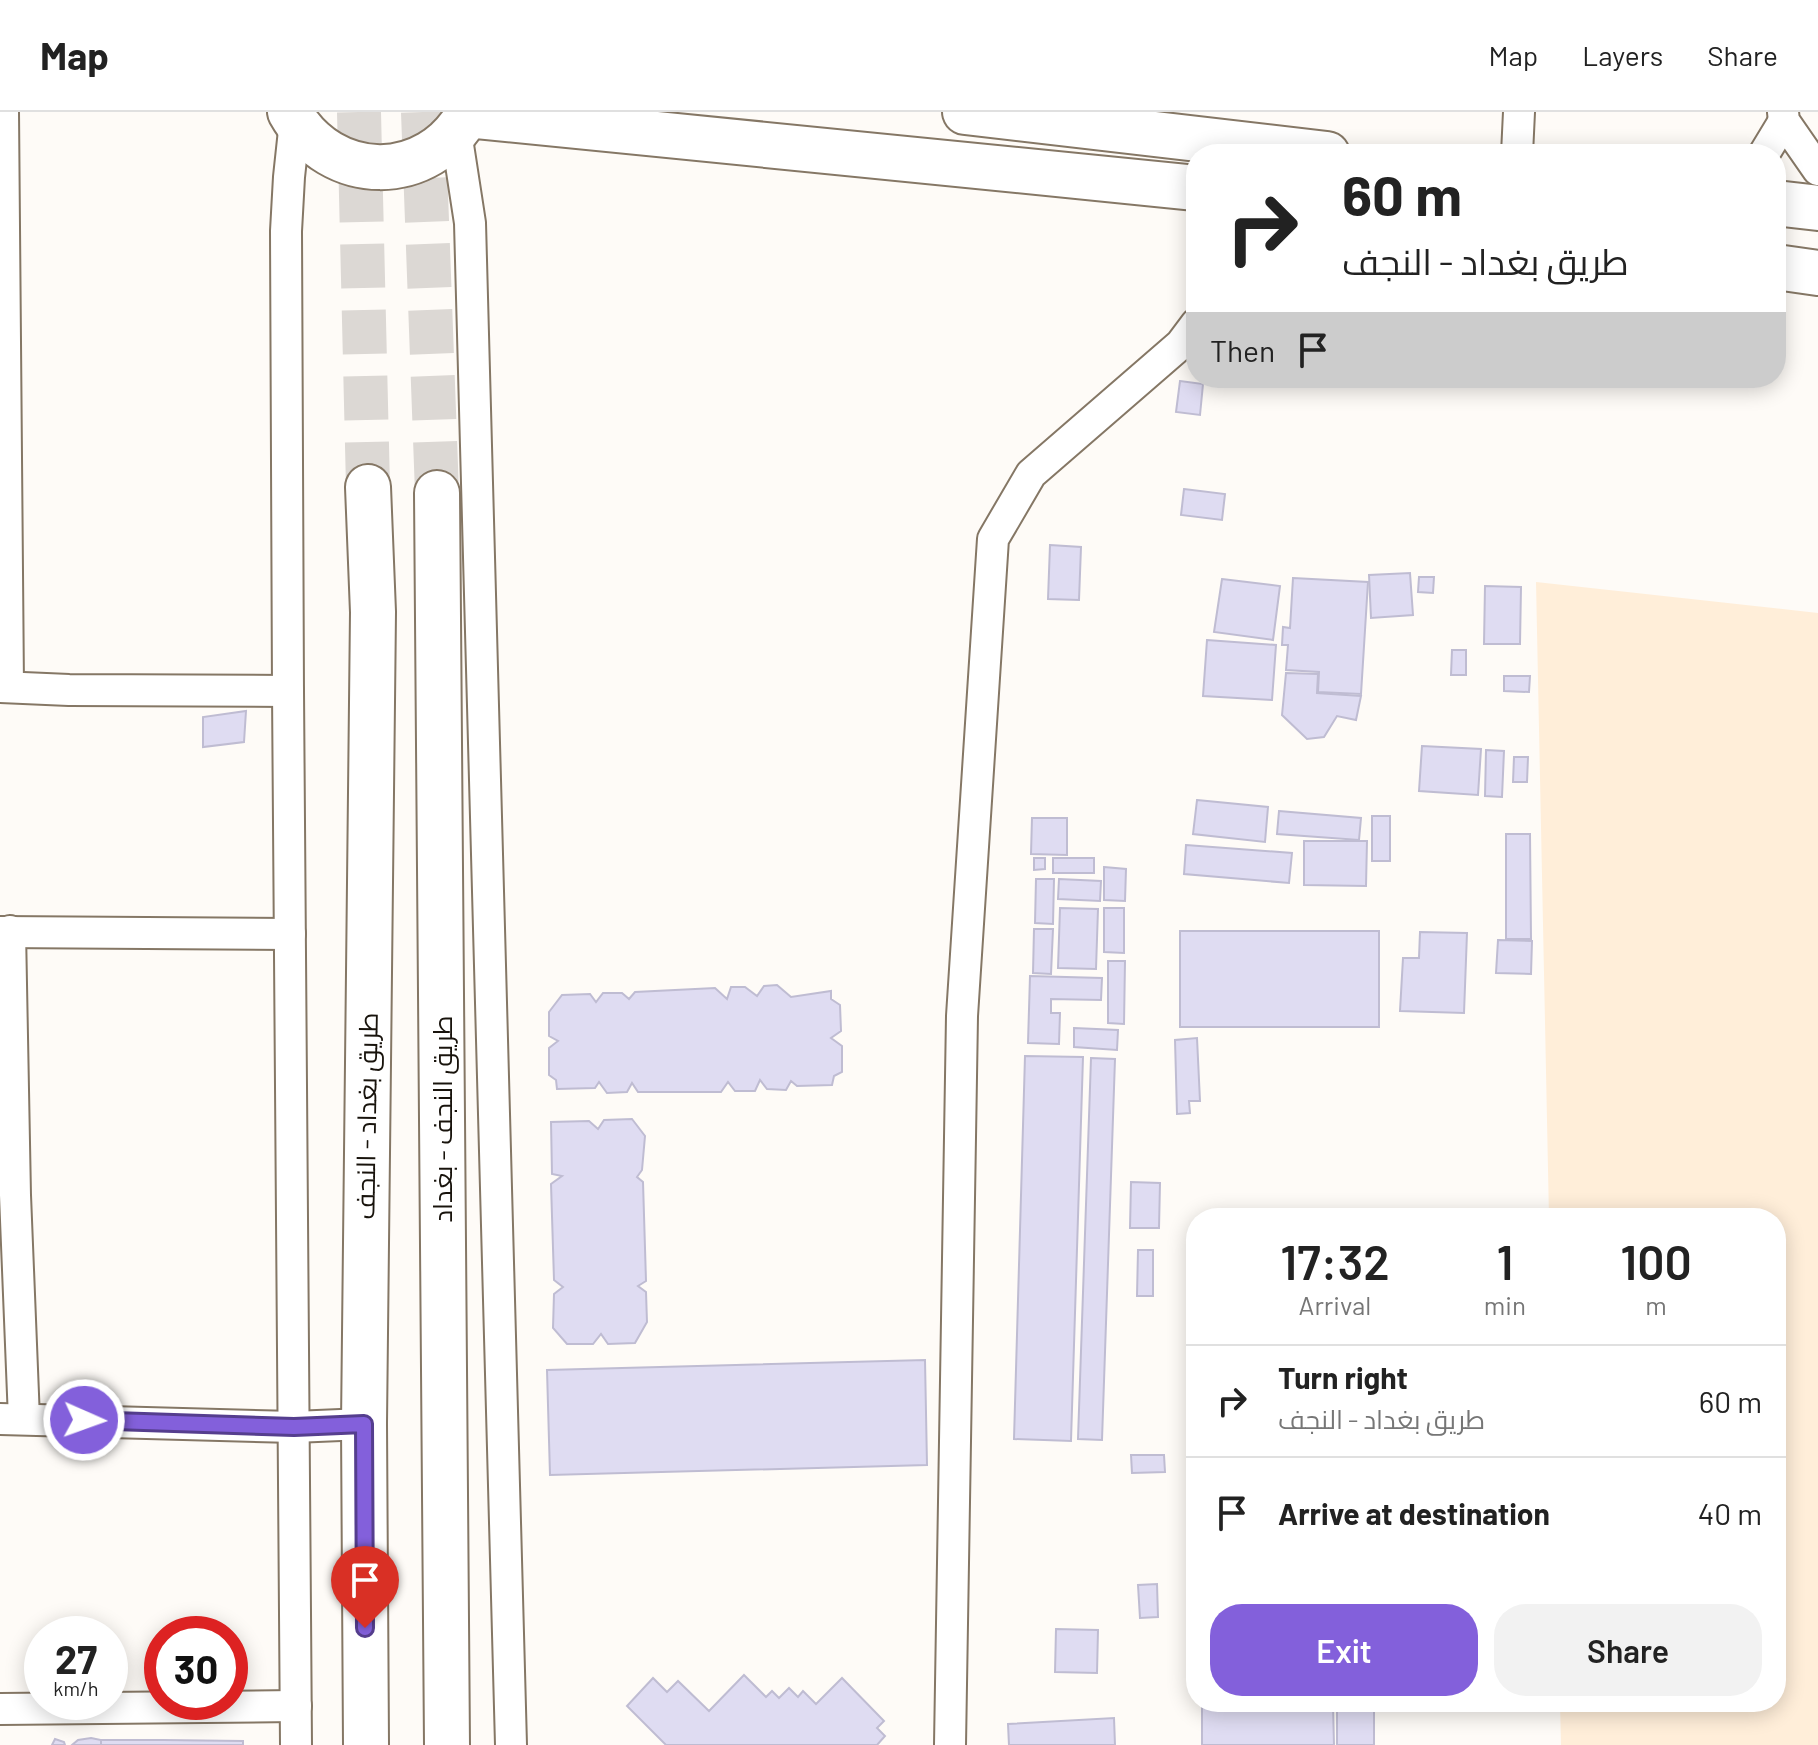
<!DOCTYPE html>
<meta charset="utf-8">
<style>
body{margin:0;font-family:Barlow,Cairo,sans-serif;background:#f2f2f2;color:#222;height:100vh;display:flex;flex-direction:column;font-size:30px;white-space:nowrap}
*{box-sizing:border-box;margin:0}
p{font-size:26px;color:#767676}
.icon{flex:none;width:44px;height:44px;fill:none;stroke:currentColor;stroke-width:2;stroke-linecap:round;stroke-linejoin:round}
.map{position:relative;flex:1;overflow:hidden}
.sheet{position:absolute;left:1186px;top:1096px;width:600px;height:504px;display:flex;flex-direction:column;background:#fff;border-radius:32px;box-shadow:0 4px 20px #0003}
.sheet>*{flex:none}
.hud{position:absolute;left:1186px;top:32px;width:600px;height:244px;border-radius:32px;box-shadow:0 4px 20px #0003;background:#fff;color:#222;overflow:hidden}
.speed{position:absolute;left:24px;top:1504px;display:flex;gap:16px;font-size:40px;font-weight:700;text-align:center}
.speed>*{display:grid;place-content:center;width:104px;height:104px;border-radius:50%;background:#fff;box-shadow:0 4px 20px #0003;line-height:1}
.speed small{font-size:20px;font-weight:400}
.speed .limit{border:12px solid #d22;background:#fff;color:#111}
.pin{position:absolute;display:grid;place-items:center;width:68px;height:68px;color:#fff;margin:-82px -34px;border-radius:50% 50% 50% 0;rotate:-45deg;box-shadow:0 0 8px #0007}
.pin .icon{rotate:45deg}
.me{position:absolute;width:88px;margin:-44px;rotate:92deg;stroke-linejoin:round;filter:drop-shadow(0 0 6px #0008)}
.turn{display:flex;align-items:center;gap:28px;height:168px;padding:0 24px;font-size:36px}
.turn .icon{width:104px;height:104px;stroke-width:2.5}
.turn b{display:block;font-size:56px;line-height:68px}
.then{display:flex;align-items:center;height:76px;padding:0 24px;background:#0003;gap:16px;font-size:30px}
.eta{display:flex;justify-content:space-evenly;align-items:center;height:136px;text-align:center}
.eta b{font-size:48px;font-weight:600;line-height:56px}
.cta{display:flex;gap:16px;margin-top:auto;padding:16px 24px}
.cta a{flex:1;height:92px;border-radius:32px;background:#8360db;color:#fff;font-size:32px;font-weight:600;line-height:92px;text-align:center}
.cta a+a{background:#f2f2f2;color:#222}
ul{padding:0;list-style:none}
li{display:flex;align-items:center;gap:24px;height:112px;padding:0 24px;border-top:2px solid #e0e0e0}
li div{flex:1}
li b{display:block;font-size:30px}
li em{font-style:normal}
header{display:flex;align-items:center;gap:48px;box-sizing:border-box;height:112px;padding:0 40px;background:#fff;border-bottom:2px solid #e0e0e0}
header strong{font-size:38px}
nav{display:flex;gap:44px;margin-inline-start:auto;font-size:28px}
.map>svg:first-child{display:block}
</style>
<header>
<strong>Map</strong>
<nav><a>Map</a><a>Layers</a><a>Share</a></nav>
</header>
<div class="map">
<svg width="1818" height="1633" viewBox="0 0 1818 1633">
<rect width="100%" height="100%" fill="#fefbf7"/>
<polygon fill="#ffeed9" points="1536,470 1818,501 1818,1633 1561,1633 1560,1590 1776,1590 1776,1106 1549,1106"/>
<g fill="#dfdcf2" stroke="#bfbcd2" stroke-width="2">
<polygon points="1180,269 1203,272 1200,303 1176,300"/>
<polygon points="1184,377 1225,382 1222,408 1181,403"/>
<polygon points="1050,433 1081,435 1079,488 1048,487"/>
<polygon points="1410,461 1413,503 1371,506 1369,463"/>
<polygon points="1419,465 1434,465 1433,481 1418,480"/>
<polygon points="1293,466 1368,470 1361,582 1318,580 1319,560 1286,558 1288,533 1282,533 1283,515 1290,516"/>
<polygon points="1222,467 1280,474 1273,528 1214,520"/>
<polygon points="1485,474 1521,475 1520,532 1484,532"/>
<polygon points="1207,528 1276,533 1272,588 1203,584"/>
<polygon points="1452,538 1466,538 1466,563 1451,563"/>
<polygon points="1286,561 1318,562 1317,581 1361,584 1356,608 1337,604 1324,625 1307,627 1282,603"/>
<polygon points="1504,564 1530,564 1529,580 1504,579"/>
<polygon points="246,599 244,630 203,635 203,605"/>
<polygon points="1422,634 1481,637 1478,683 1419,679"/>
<polygon points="1486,638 1504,639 1502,685 1485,684"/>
<polygon points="1514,645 1528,645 1527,670 1513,670"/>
<polygon points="1197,688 1268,695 1265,730 1193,722"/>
<polygon points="1279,699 1361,706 1359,728 1277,722"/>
<rect x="1372" y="704" width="18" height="45"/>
<polygon points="1032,706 1067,706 1067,743 1031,742"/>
<polygon points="1506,722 1530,722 1531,827 1506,827"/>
<polygon points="1304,729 1367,729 1366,774 1304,773"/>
<polygon points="1186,733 1292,741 1289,771 1184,762"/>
<polygon points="1034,746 1045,746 1045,757 1034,758"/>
<rect x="1053" y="746" width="41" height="15"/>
<polygon points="1104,755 1126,757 1125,789 1104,788"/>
<polygon points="1036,767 1054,767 1053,812 1035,811"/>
<polygon points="1059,767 1101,769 1100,789 1058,787"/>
<polygon points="1060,796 1098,797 1096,857 1058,856"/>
<polygon points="1104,796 1124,796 1124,841 1104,840"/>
<polygon points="1034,817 1053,817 1051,862 1033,861"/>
<rect x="1180" y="819" width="199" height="96"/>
<polygon points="1420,820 1467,821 1464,901 1400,899 1403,846 1419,846"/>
<polygon points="1498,828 1532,829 1531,862 1496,861"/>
<polygon points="1108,849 1125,849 1124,912 1108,911"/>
<polygon points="1030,864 1102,866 1101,888 1051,887 1051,901 1060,901 1059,932 1028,931"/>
<polygon points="777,873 791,885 831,879 831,887 840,893 841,919 831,926 842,934 842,960 834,964 832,973 797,974 791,969 786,978 767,977 760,968 755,979 735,979 728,970 721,980 638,980 632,971 627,980 607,981 599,970 595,976 557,977 556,968 549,963 549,936 558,929 549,924 549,900 562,883 590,882 596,890 603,881 622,881 629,887 635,880 715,876 727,887 731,875 745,875 757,884 764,874"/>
<polygon points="1074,916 1118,918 1117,938 1074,935"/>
<polygon points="1197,926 1200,989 1189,989 1190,1001 1177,1002 1175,928"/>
<polygon points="1025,944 1083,945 1071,1329 1014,1327"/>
<polygon points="1091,946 1115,947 1102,1328 1078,1327"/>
<polygon points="632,1007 645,1024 642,1058 637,1065 643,1070 646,1169 638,1174 646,1180 647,1210 635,1231 608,1232 601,1222 593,1232 567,1232 553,1216 554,1182 563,1175 554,1168 551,1072 562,1064 552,1062 551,1010 589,1009 598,1017 604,1008"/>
<polygon points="1131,1070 1160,1071 1159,1116 1130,1116"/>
<polygon points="1138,1138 1153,1138 1153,1184 1137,1184"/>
<polygon points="925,1248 927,1353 550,1363 547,1258"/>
<polygon points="1131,1343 1164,1343 1165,1360 1132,1361"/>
<polygon points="1157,1472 1158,1505 1140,1506 1138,1473"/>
<polygon points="1056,1517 1098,1518 1097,1561 1055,1560"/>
<polygon points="744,1563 766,1585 772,1579 779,1586 789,1576 798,1585 803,1579 816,1592 842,1566 884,1609 877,1616 885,1624 877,1633 666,1633 627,1594 653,1566 667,1580 678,1569 709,1599"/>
<polygon points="1333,1593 1334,1633 1202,1633 1202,1595"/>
<rect x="1337" y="1595" width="37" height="38"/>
<polygon points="1114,1606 1115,1633 1009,1633 1008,1612"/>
<polygon points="91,1626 101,1628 101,1633 72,1633 78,1628"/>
<polygon points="55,1627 64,1630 65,1633 52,1633"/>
<polygon points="101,1628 163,1628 243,1629 243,1633 101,1633"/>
</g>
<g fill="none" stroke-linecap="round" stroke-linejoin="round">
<g stroke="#dcd8d4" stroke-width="44" stroke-dasharray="44 22" stroke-linecap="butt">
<polyline points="359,0 368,375"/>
<polyline points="423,0 437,381"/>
</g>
<g stroke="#857765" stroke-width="34">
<g id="minor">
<polyline points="3,0 8,575"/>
<polyline points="1783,0 1784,9 1818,58"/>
<polyline points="295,9 289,65 286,119 288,579 296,1633"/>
<polyline points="456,20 470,111 511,1633"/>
<polyline points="1517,42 1519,0"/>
<polyline points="1764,42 1784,9"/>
<polyline points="0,575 69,578 288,579"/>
<polyline points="10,819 15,1083 24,1307"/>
<polyline points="0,820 290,822"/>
<polyline points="0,1307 294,1315 364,1312"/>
<polyline points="0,1597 296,1594"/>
<polyline points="950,1633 962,904 993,427 1031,362 1181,232 1196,212"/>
</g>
</g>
<g stroke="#857765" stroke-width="48">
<g id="secondary">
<path d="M290,0c41,73 139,74 179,0"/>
<polyline points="965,0 1327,42"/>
<polyline points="467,3 1196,76"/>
<polyline points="1776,91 1818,96"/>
<polyline points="1776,155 1818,161"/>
</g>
</g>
<g stroke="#857765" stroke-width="48">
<g id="primary">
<polyline points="437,381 447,1633"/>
<polyline points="366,1633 364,1312 373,500 368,375"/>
</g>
</g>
<use href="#minor" stroke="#fff" stroke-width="30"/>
<use href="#secondary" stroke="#fff" stroke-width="44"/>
<use href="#primary" stroke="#fff" stroke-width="44"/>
</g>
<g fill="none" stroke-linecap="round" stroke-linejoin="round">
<g stroke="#553e8e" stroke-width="20">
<polyline id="route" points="84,1308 294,1315 364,1312 365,1516"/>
</g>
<use href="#route" stroke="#8360db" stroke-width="14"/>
</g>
<g text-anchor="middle" stroke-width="6" stroke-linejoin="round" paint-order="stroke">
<g font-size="26" fill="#18130c" stroke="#fff">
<text transform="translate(367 1004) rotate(-89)" y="9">طريق بغداد - النجف</text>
<text transform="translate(443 1007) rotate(-90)" y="9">طريق النجف - بغداد</text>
</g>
</g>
</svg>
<div class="speed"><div>27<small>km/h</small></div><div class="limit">30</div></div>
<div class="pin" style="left:365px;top:1516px;background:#d93025"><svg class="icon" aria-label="arrive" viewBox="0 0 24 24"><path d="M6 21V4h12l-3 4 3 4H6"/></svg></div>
<svg class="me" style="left:84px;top:1308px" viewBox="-20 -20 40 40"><circle r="17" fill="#8360db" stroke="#fff" stroke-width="3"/><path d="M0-11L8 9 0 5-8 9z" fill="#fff"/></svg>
<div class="hud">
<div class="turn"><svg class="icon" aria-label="right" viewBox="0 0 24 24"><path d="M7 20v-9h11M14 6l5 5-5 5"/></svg><div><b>60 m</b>طريق بغداد - النجف</div></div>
<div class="then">Then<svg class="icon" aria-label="arrive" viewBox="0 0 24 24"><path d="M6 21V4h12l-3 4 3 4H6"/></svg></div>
</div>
<section class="sheet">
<div class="eta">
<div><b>17:32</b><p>Arrival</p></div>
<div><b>1</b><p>min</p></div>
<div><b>100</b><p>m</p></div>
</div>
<ul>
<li><svg class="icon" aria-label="right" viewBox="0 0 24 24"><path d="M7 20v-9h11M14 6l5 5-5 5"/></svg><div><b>Turn right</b><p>طريق بغداد - النجف</p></div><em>60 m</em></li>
<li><svg class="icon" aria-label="arrive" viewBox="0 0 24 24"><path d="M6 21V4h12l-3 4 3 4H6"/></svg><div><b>Arrive at destination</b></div><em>40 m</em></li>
</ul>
<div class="cta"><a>Exit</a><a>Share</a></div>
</section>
</div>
